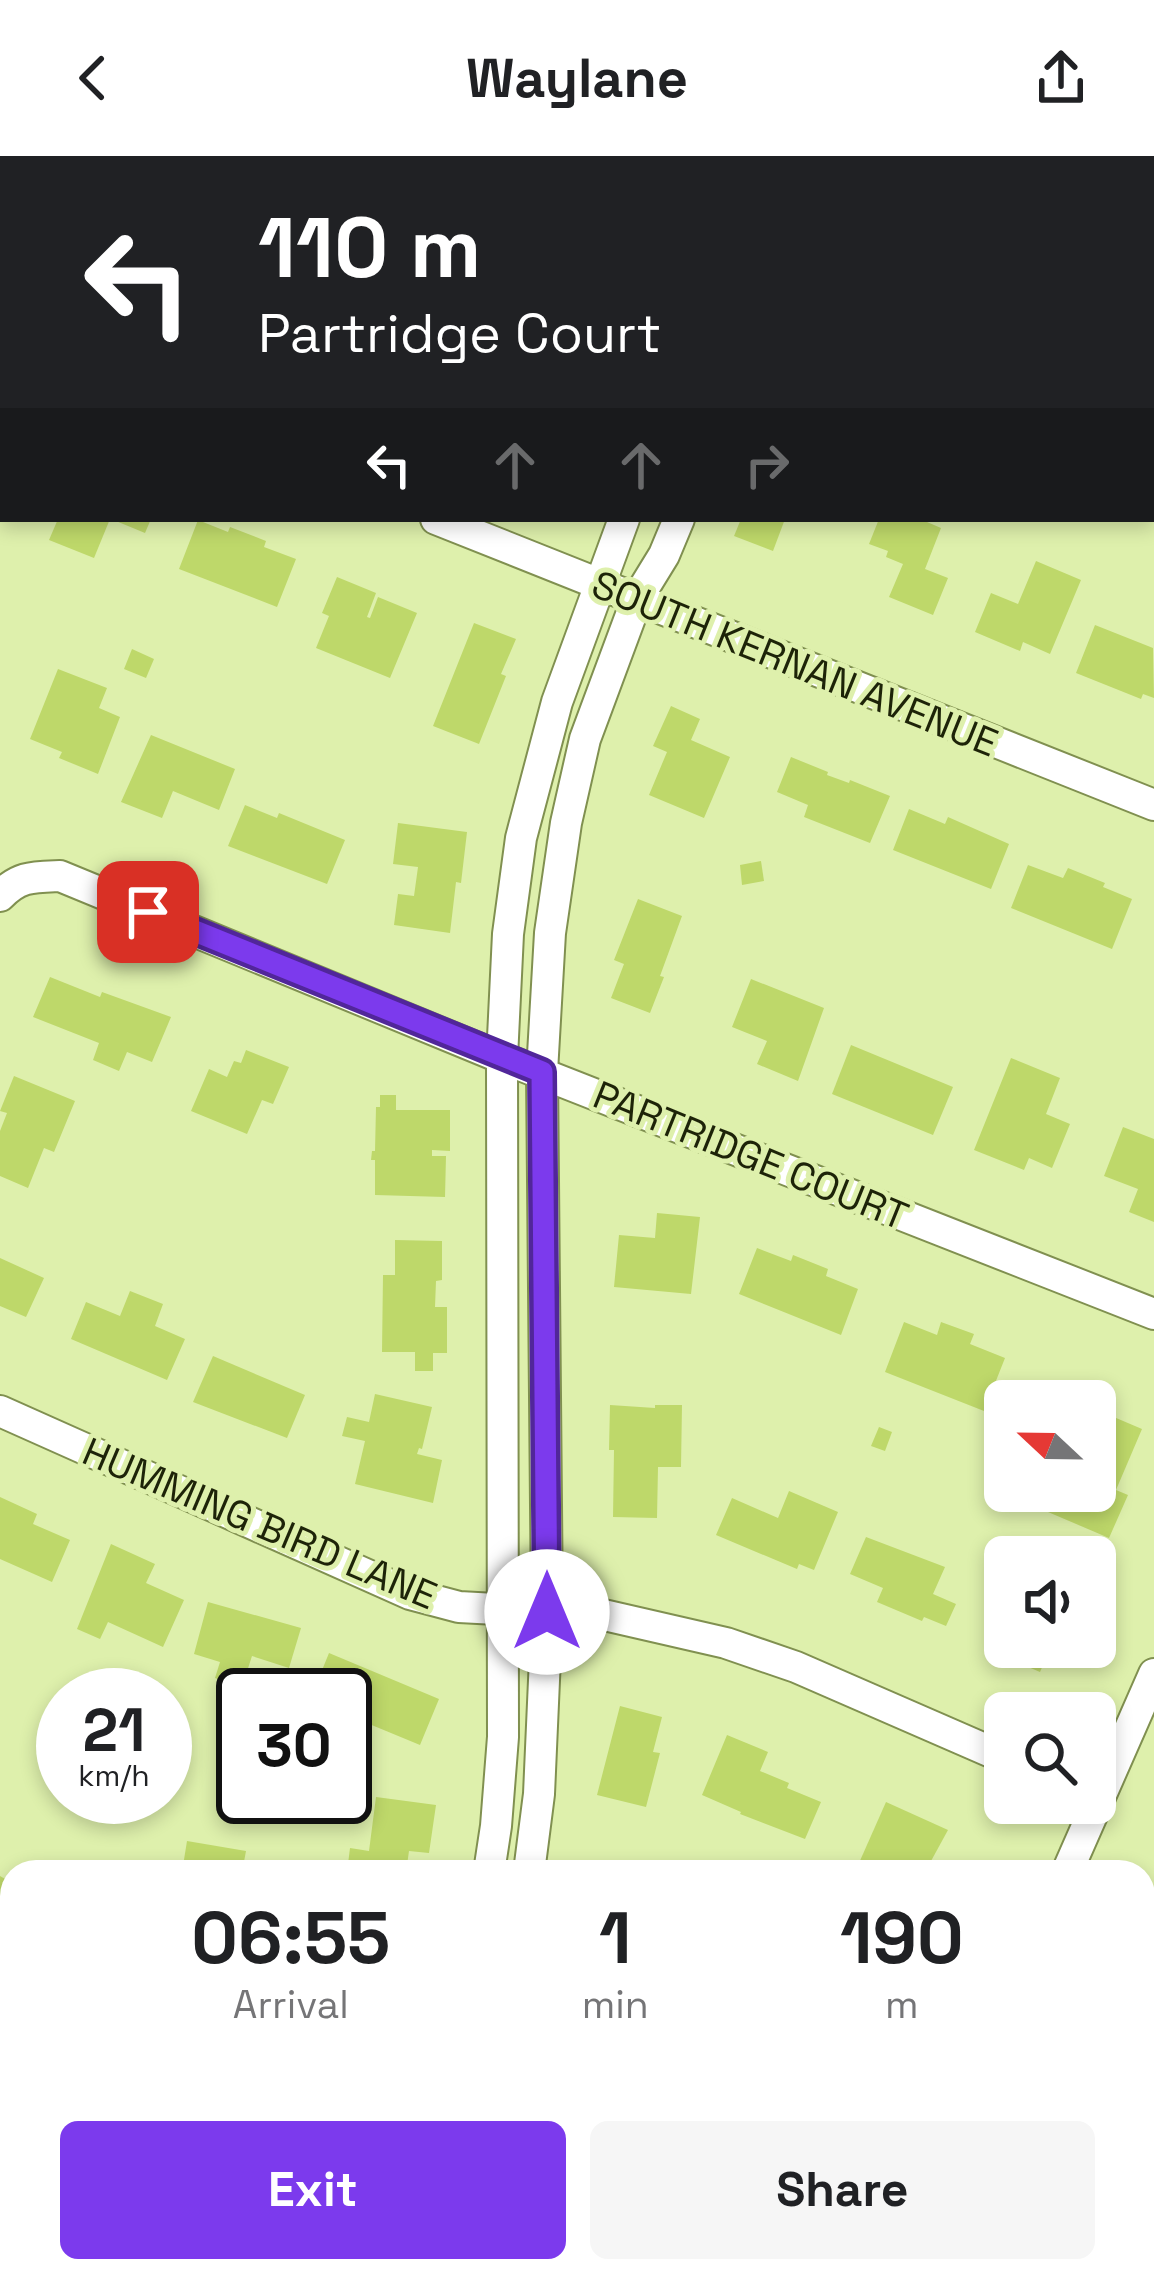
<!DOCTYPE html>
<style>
body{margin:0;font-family:"Space Grotesk",sans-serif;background:#f6f6f6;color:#202124;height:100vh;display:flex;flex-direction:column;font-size:45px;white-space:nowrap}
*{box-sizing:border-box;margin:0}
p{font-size:39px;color:#757577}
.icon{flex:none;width:66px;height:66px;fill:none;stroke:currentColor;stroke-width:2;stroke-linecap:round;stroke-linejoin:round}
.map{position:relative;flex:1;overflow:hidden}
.drawer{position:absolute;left:0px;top:1704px;width:1155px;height:423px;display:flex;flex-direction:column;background:#fff;border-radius:36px 36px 0 0;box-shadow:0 6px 18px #0003}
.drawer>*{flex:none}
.banner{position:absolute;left:0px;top:0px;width:1155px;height:366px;box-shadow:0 6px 18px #0003;background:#202124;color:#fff;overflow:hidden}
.needle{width:78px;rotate:292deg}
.tools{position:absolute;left:984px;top:1224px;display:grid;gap:24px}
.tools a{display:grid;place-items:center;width:132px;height:132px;border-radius:18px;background:#fff;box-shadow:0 6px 18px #0003;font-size:60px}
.speed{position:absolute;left:36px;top:1512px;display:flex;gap:24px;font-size:60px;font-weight:700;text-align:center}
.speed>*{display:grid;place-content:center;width:156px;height:156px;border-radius:50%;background:#fff;box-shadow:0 6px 18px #0003;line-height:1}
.speed small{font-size:30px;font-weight:400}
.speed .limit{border:6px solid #111;border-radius:18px;background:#fff;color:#111}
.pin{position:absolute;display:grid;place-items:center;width:102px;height:102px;color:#fff;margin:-51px;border-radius:24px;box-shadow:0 6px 18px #0006}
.me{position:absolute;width:132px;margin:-66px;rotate:0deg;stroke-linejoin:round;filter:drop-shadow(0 0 9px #0008)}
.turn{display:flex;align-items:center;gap:42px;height:252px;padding:0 60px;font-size:54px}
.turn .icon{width:156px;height:156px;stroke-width:2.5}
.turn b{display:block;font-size:84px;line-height:102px}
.lanes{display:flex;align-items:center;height:114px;padding:0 60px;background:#0003;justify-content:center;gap:60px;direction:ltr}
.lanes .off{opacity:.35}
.eta{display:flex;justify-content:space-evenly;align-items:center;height:204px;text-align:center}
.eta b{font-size:72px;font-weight:700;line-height:84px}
.button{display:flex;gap:24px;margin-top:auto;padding:24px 60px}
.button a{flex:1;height:138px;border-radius:18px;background:#7c3aed;color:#fff;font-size:48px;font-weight:700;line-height:138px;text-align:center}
.button a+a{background:#f6f6f6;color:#202124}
header{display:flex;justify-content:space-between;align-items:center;height:156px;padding:0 60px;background:#fff;font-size:54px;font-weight:700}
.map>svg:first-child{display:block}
</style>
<header><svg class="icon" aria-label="back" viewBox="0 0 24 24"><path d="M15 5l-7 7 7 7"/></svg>Waylane<svg class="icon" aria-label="share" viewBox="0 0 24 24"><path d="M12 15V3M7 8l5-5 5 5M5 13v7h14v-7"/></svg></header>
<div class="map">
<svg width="1154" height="2125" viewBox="0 0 1154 2125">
<rect width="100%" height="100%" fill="#def0ac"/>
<g fill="#bed86a">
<polygon points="58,363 110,363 94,402 49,384"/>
<polygon points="111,363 151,363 145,377"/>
<polygon points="741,363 785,363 773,395 734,380"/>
<polygon points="879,363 920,363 941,372 925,413 948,422 933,459 889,441 903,408 886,401 888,395 869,388"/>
<polygon points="198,364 228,376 230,371 266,385 264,391 296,403 277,451 179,413"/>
<polygon points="1036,405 1081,424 1050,498 1023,486 1020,495 975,476 991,437 1018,448"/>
<polygon points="337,421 376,437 367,461 370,462 378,441 417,457 390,522 316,492 329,460 322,457"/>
<polygon points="474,467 516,483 501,518 506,520 479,588 433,570"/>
<polygon points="1095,469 1153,492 1154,542 1143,538 1141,543 1076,517"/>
<polygon points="132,493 154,503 146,522 124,513"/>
<polygon points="58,513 107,532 99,552 120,561 98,618 59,602 62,596 30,583"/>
<polygon points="671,550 700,563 691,584 730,601 704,662 649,639 667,596 653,590"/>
<polygon points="151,579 235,613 219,654 173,635 162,662 121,646"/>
<polygon points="791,601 828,616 827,619 849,627 850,624 890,640 870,687 804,661 808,649 777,636"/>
<polygon points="245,649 277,662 279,657 345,684 327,728 228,690"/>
<polygon points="909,653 945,668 948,661 1009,688 991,733 893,694"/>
<polygon points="398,667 467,676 461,727 456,726 450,777 394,769 398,738 414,740 418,711 393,708"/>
<polygon points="761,705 764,725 742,729 740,709"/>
<polygon points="1028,709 1063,722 1068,712 1105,727 1103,731 1132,743 1112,793 1011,752"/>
<polygon points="638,743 682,760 660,820 664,821 650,857 611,842 624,808 614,804"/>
<polygon points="50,821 100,841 102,836 171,861 152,906 127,896 119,915 93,904 99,887 33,861"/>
<polygon points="751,823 824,852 798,925 757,908 767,885 732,871"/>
<polygon points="851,889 953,931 933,979 832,938"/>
<polygon points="246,894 289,911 273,948 262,944 247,978 191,955 209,913 227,921 234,905 241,907"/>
<polygon points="1011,902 1060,922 1046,958 1070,968 1052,1012 1029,1002 1024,1014 974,994"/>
<polygon points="14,920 75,945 54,996 44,992 28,1032 0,1020 0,975 7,957 0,955"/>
<polygon points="380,939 396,939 396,954 450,954 450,995 432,994 432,1000 446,1000 445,1041 375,1039 375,1004 371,1004 372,995 375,995 376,951 380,951"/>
<polygon points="1123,971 1154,983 1154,1066 1129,1056 1138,1033 1104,1020"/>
<polygon points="657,1057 700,1061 691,1138 614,1131 619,1079 655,1082"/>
<polygon points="395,1084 442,1085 442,1124 436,1125 435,1151 447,1151 447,1197 433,1197 433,1215 415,1215 415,1196 382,1196 383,1119 395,1119"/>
<polygon points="757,1092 791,1105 793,1099 828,1113 826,1120 858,1133 841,1179 739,1138"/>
<polygon points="0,1102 44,1122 26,1161 0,1150"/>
<polygon points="130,1135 163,1148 155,1170 185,1183 167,1224 71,1183 86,1146 120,1160"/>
<polygon points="904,1166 937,1179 941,1166 974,1178 970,1188 1005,1202 984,1255 885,1216"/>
<polygon points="213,1200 305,1239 287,1282 193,1246"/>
<polygon points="375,1238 432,1251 422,1293 419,1292 417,1298 442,1304 433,1347 355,1328 365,1285 342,1280 347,1261 369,1266"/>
<polygon points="610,1249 655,1252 655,1249 682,1249 681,1311 658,1311 657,1362 613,1361 614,1294 609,1294"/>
<polygon points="1102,1256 1142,1273 1116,1334 1128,1339 1109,1382 1048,1356 1056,1335 1095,1335 1095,1272"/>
<polygon points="879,1271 892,1276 885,1295 871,1290"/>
<polygon points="789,1335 838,1356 814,1414 799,1408 797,1413 716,1379 732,1342 778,1362"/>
<polygon points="0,1341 37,1358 33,1368 70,1384 52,1426 0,1403"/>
<polygon points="866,1381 945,1411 933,1438 956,1448 946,1470 924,1461 922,1465 877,1446 883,1432 850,1418"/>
<polygon points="1044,1385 1080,1401 1037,1401"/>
<polygon points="111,1388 155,1408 146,1427 184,1444 163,1491 108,1466 100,1483 77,1473"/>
<polygon points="208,1446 301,1472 289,1512 252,1500 242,1531 215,1522 220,1506 194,1498"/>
<polygon points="1005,1475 1005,1491 1051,1491 1040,1516 995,1497"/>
<polygon points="329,1497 439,1543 420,1589 345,1558 345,1539 312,1539"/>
<polygon points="620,1550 662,1561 653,1596 660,1597 646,1651 597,1639"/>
<polygon points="727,1579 768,1596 760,1615 789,1627 787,1632 821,1646 805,1683 740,1658 741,1656 702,1639"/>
<polygon points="165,1611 179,1616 173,1635 165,1632"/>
<polygon points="376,1641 436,1649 429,1697 409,1695 406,1716 347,1716 350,1692 369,1695"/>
<polygon points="886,1646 948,1674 925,1716 855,1716"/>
<polygon points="187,1685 246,1695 242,1716 182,1716"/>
<polygon points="0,1720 12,1727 10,1770 0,1764"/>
<polygon points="1144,1768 1154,1773 1154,1890 1143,1885"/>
<polygon points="6,1971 12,1974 12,2036 0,2028 0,1981"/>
<polygon points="132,2115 187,2115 181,2125 147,2125"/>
<polygon points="530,2115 571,2115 564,2125 546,2125"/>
<polygon points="738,2115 791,2115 786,2125 761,2125"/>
</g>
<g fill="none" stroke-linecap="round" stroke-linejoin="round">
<g stroke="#809050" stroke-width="34">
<g id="minor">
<polyline points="783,0 790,3"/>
<polyline points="295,3 297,0"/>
<polyline points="824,3 826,0"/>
<polyline points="1152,144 1154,144"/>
<polyline points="0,185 3,186"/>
<polyline points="436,363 1154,649"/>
<path d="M0,740c19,-20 33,-19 60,-20l442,182 652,256"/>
<polyline points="0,1255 410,1438 459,1451 604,1459 726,1487 796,1511 1005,1602"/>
<polyline points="489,1716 496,1670 503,1581 502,902 508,778 521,682 557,546 624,363"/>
<polyline points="529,1716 539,1638 547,1456 542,916 550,777 566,667 585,583 637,443 664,399 679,363"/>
<polyline points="1067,1716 1154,1518"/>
<polyline points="0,1874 12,1882"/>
<polyline points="362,2115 378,2125"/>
<polyline points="408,2125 412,2115"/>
<polyline points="892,2125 897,2115"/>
</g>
</g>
<use href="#minor" stroke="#fff" stroke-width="30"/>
</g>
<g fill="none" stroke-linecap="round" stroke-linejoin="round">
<g stroke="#51269a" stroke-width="30">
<polyline id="route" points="148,756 542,916 547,1456"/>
</g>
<use href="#route" stroke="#7c3aed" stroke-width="21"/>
</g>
<g text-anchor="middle" stroke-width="10" stroke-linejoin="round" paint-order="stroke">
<g font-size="39" fill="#1d2308" stroke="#def0ac">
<text transform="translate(795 507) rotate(22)" y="14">SOUTH KERNAN AVENUE</text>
<text transform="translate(751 999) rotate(22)" y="14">PARTRIDGE COURT</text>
<text transform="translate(260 1367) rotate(23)" y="14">HUMMING BIRD LANE</text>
</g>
</g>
</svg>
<div class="tools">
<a><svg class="needle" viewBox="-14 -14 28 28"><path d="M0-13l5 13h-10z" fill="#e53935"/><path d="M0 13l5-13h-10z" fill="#757577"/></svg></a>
<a><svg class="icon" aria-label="sound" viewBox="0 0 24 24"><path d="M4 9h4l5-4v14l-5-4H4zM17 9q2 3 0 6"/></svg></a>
<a><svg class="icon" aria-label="search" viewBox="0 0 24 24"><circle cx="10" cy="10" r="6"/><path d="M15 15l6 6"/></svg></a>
</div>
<div class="speed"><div>21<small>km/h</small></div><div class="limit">30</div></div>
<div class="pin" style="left:148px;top:756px;background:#d93025"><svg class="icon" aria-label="arrive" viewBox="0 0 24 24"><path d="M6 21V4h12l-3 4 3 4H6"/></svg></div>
<svg class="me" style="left:547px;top:1456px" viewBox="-20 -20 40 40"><circle r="19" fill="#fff"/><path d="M0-13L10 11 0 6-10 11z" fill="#7c3aed"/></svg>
<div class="banner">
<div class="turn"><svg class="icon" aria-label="left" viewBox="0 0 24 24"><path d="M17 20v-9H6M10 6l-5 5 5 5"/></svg><div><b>110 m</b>Partridge Court</div></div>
<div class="lanes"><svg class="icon" aria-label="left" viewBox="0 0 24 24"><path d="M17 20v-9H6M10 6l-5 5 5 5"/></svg><svg class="icon off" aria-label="ahead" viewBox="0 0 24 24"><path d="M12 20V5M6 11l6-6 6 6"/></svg><svg class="icon off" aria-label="ahead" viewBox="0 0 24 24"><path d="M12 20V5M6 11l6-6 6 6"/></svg><svg class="icon off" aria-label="right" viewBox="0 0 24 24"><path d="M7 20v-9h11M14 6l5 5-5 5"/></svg></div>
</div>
<section class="drawer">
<div class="eta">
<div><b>06:55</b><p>Arrival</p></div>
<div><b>1</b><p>min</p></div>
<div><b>190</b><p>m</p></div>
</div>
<div class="button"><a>Exit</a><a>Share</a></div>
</section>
</div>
